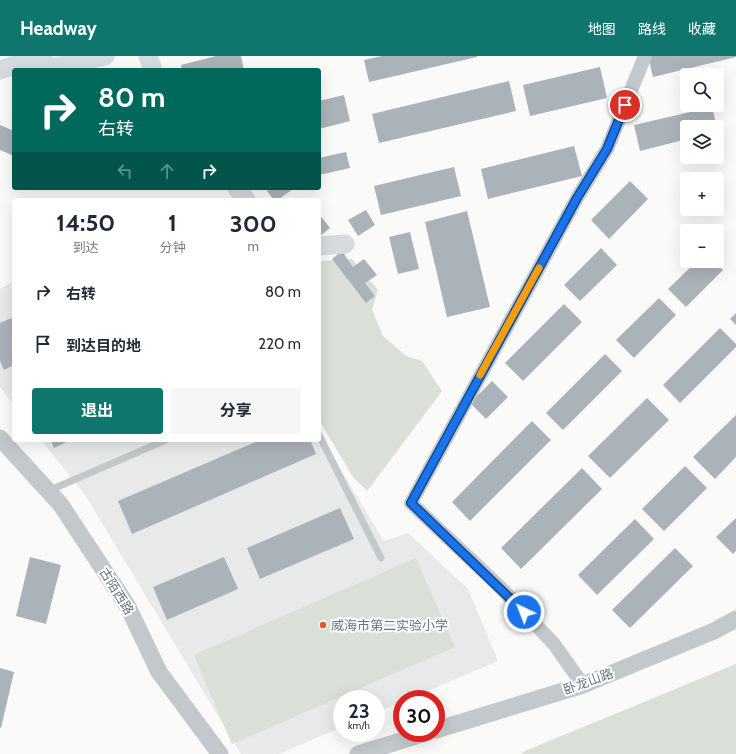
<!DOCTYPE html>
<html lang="zh">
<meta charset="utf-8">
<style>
body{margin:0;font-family:Cabin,"Noto Sans SC",sans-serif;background:#f6f6f7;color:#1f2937;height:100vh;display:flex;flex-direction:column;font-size:15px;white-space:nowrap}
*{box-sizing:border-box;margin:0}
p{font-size:13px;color:#747a83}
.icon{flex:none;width:22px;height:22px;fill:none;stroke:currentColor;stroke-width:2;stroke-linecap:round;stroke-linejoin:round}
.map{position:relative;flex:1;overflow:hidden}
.panel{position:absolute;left:12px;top:142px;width:309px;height:244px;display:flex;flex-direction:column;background:#fff;border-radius:4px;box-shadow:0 4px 16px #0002}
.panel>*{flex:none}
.hud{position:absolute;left:12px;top:12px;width:309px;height:122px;border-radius:4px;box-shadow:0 4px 16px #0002;background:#00695c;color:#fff;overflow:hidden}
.buttons{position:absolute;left:680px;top:12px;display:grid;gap:8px}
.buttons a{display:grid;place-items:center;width:44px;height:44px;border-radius:4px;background:#fff;box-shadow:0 4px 16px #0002;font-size:20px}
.speed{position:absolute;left:333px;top:634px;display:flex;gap:8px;font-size:20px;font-weight:700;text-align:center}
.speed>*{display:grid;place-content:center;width:52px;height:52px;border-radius:50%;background:#fff;box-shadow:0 4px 16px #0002;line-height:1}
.speed small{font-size:10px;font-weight:400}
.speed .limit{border:6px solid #d22;background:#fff;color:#111}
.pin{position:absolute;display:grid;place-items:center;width:34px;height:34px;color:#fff;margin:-17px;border:2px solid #fff;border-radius:50%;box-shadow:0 1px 4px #0007}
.me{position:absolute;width:44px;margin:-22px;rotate:317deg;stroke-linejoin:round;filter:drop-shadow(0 0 3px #0008)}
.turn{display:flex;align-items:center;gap:14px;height:84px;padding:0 20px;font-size:18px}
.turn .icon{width:52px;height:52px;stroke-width:2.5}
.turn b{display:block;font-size:28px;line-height:34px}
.lanes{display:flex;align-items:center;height:38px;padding:0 20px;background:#0003;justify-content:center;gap:20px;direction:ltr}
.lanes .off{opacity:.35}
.eta{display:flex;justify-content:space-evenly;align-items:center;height:68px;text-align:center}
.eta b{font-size:24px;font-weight:700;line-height:28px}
.primary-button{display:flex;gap:8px;margin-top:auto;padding:8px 20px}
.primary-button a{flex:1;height:46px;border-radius:4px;background:#0f766e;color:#fff;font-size:16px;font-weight:700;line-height:46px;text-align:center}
.primary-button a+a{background:#f6f6f7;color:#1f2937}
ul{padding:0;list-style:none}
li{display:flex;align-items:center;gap:12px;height:52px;padding:0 20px}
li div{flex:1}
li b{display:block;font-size:15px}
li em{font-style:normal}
header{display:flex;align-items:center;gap:24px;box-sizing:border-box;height:56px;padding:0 20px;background:#0f766e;color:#fff}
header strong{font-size:19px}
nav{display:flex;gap:22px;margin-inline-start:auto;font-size:14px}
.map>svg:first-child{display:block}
</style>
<header>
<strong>Headway</strong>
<nav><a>地图</a><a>路线</a><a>收藏</a></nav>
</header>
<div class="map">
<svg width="736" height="698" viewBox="0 0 736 698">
<rect width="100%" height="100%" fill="#fafaf8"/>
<g fill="#e8e9e9">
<polygon points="14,225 14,349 0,331 0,233"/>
<polygon points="319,378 384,485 408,477 468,533 498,605 409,643 402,643 402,646 376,657 376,643 342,643 342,671 279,698 241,698 85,439 41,384 319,384"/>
</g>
<g fill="#dadfd7">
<polygon points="352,203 378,234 372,254 383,280 406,300 422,305 442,335 367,435 353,421 319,364 319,205"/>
<polygon points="416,502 455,591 232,688 194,599"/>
<polygon points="736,608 736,698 521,698 525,695"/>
</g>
<g fill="#aab3b9">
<polygon points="216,0 241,0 244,14 182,14 181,9"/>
<polygon points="382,0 477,0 477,1 369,26 364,4"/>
<polygon points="648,0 736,0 736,1 653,21"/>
<polygon points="600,11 607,42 530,60 523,29"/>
<polygon points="509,25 516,55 379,87 372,58"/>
<polygon points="344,39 350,65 319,73 319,45"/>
<polygon points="712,51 717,71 687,71 687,83 640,95 634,69"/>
<polygon points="0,69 14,75 14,100 0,94"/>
<polygon points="574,90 582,120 488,143 481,113"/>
<polygon points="346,96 350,112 319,119 319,102"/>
<polygon points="454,111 461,140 381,159 374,130"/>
<polygon points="630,125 648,143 609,183 591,164"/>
<polygon points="271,132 294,132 278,144 274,144 267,135"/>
<polygon points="366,154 375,169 358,180 348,164"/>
<polygon points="467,155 490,251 447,261 425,166"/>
<polygon points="319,158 330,172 319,181"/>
<polygon points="410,176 419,213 398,218 389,181"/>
<polygon points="601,192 617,209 580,245 564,229"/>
<polygon points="342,195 353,211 364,203 377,219 365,227 375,240 366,247 332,203"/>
<polygon points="697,205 714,205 723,214 686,251 668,233"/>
<polygon points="659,242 676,259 634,302 616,284"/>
<polygon points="564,248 582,266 523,325 505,307"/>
<polygon points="736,257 736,269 730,263"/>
<polygon points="14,261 14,309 4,314 0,305 0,267"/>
<polygon points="720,272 736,288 736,291 680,347 663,329"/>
<polygon points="605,298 622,315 563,374 546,357"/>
<polygon points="492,325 508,341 486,363 470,347"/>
<polygon points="647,342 669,364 610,422 588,400"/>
<polygon points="736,359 736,401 715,423 693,401"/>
<polygon points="532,365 551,384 470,465 452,446"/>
<polygon points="51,384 71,384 54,392"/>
<polygon points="260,384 310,384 316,398 132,478 118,445"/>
<polygon points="685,410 707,432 664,475 642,453"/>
<polygon points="582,412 602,433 521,513 501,492"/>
<polygon points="340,452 354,483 260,523 247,492"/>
<polygon points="736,462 736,495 733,498 716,481"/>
<polygon points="635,463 654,483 597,539 578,519"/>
<polygon points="675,492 693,510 630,572 612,554"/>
<polygon points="30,501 61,509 46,568 16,560"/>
<polygon points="224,501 238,533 167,564 153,531"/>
<polygon points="0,612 14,616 1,672 0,672"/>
</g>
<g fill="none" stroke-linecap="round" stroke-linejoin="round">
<g stroke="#c3c8cc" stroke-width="7">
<polyline points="319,379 381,502"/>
<polyline points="48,435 166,384"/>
</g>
<polyline stroke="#c3c8cc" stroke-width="14" points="583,629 554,588 503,534 411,447 577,142 607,93 645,0"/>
<g stroke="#c3c8cc" stroke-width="17">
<polyline points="0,382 61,449 128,551 159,616 220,698"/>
<polyline points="436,674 583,629 714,575 736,563"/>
<polyline points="358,698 426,677"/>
</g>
<g stroke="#d6dbdf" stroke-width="19">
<polyline points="148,0 153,14"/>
<polyline points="0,14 43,0"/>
<polyline points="42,14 105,0"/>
<polyline points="237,132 246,144"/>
<polyline points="319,190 345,188"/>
</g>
</g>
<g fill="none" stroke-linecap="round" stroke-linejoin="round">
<g stroke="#114b97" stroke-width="10">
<polyline id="route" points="524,556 411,447 577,142 607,93 625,49"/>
</g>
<use href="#route" stroke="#1a73e8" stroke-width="7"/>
<polyline stroke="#f59e0b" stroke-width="7" points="480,319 539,212"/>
</g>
<circle fill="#e4572e" stroke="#fff" stroke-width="1.5" cx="323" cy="569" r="4"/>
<g text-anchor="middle" stroke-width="4" stroke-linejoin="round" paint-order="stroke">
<g font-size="13" fill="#657683" stroke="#fff">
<text transform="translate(117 535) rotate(58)" y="5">古陌西路</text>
<text transform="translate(588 625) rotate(-20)" y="5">卧龙山路</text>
</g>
<g font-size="13" fill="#657683" stroke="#fff" text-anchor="start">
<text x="331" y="574">威海市第二实验小学</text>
</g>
</g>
</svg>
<div class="buttons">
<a><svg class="icon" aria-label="search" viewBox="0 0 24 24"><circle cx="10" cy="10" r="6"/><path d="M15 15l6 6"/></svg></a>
<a><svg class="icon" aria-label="layers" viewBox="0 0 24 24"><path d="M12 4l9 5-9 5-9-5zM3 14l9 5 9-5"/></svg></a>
<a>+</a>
<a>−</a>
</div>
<div class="speed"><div>23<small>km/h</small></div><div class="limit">30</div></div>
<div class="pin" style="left:625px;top:49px;background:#d93025"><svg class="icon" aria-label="arrive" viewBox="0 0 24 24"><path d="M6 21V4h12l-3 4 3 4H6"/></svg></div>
<svg class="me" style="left:524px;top:556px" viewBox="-20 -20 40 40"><circle r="17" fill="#1a73e8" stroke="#fff" stroke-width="3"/><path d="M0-11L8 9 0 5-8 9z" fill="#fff"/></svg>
<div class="hud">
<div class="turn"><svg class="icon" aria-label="right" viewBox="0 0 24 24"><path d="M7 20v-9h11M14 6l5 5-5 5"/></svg><div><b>80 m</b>右转</div></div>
<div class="lanes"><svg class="icon off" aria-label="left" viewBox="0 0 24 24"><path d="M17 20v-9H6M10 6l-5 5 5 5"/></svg><svg class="icon off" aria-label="ahead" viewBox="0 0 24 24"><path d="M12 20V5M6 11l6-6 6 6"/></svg><svg class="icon" aria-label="right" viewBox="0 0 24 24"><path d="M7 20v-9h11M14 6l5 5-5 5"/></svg></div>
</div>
<section class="panel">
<div class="eta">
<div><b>14:50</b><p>到达</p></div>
<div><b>1</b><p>分钟</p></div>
<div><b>300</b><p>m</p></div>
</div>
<ul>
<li><svg class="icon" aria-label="right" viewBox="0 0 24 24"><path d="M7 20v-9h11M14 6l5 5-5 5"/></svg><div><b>右转</b></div><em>80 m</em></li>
<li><svg class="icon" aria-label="arrive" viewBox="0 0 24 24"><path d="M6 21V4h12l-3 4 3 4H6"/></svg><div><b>到达目的地</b></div><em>220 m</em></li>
</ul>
<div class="primary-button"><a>退出</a><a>分享</a></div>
</section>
</div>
